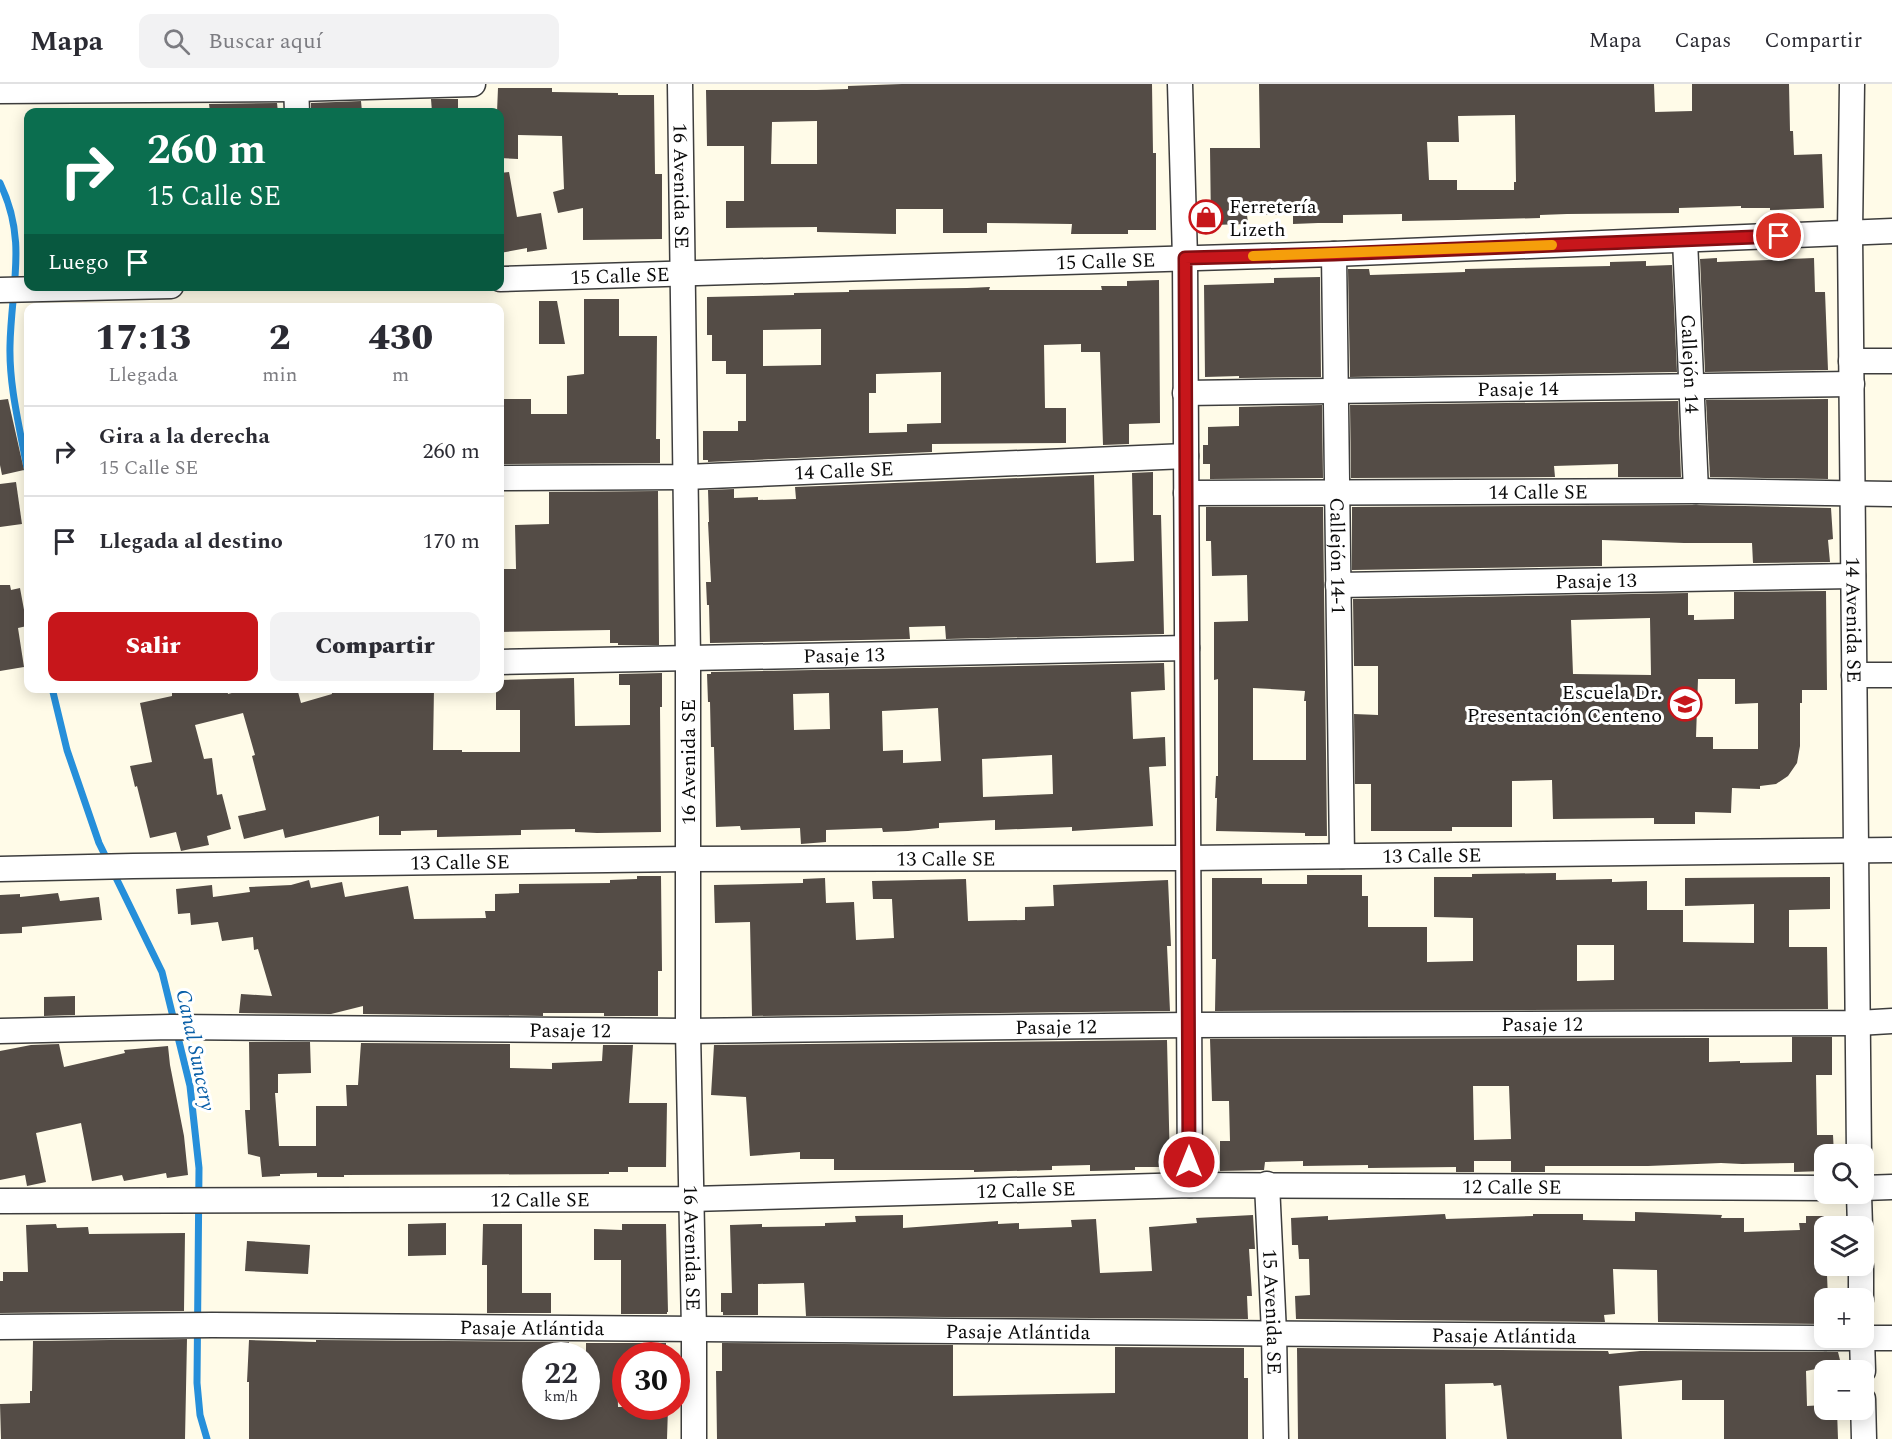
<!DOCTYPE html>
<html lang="es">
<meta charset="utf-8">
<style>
body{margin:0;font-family:Spectral,serif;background:#f2f2f3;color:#2b2b33;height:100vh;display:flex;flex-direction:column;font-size:22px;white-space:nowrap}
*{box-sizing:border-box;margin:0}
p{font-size:20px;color:#7c7c81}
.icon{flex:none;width:33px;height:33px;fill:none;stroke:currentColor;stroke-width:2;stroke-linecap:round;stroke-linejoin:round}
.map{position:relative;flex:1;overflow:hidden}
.drawer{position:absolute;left:24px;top:219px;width:480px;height:390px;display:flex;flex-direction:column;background:#fff;border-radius:12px;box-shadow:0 3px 15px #0003}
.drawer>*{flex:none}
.hud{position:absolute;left:24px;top:24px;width:480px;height:183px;border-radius:12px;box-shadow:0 3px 15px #0003;background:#0b6e4f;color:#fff;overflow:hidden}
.controls{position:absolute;left:1814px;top:1060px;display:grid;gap:12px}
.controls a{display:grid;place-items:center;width:60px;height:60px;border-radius:12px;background:#fff;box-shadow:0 3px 15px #0003;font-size:30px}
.speed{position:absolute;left:522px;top:1258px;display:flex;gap:12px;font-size:30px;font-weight:700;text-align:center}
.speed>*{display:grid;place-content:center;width:78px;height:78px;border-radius:50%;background:#fff;box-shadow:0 3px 15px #0003;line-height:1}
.speed small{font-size:15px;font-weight:400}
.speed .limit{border:9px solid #d22;background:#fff;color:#111}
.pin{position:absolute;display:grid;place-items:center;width:51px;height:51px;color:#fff;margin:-26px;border:3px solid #fff;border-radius:50%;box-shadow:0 2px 6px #0007}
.me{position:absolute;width:66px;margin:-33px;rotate:0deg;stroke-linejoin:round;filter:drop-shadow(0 0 4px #0008)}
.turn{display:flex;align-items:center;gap:21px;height:126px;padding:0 24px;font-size:27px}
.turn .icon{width:78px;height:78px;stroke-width:2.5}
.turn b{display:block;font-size:42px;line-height:51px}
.then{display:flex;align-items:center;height:57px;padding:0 24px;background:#0003;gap:12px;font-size:22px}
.eta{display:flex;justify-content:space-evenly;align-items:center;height:102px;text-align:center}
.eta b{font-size:36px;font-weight:800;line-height:42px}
.cta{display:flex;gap:12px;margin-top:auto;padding:12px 24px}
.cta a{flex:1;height:69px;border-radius:12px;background:#c7161b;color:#fff;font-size:24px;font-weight:800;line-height:69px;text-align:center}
.cta a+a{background:#f2f2f3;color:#2b2b33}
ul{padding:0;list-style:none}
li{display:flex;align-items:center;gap:18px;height:90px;padding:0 24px;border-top:2px solid #e1e1e2}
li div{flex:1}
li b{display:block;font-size:22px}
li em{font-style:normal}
header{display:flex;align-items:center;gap:36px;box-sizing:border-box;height:84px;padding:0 30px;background:#fff;border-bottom:2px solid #e1e1e2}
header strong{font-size:28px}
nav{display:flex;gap:33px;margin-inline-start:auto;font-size:21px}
.search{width:420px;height:54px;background:#f2f2f3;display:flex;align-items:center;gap:15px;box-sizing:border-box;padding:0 21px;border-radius:12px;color:#7c7c81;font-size:22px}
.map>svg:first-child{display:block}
</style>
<header>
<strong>Mapa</strong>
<div class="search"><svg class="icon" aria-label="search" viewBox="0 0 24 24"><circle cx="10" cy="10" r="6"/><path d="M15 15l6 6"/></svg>Buscar aquí</div>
<nav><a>Mapa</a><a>Capas</a><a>Compartir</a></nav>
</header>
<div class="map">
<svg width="1892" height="1355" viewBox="0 0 1892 1355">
<rect width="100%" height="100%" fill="#fffbe8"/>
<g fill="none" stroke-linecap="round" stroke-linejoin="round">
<g stroke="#268fda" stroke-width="7">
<path d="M0,99c28,58 11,103 10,163 -1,43 11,86 18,128"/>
<polyline points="52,604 67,666 99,759 162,888 190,1002 199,1084 197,1299 200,1331 207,1355"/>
</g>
</g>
<g fill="#544c46" fill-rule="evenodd">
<path d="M902,0h250l1,69h3v77h-28v4h-57l1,-10 -85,-1v10h-44v-24h-47v25l-79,-2v-5l-91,1v-27h18v-55h-37l-1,-56h111l31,-1v-3zM817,37v43h-46l1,-42z"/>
<path d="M1259,0h395l1,28 37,-1v-27h97l1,47h3l1,24 28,-1 2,54 -54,2v-2h-29v-2l-62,2v5l-112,1 -27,1v3l-82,2 -56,1v-7l-59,1v8h-25l-25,1v-10l-46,1 1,9 -37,1 -1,-77h50zM1515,31l1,67h-2v8h-57v-10h-28l-2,-38h32l-1,-26z"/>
<polygon points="498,4 552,4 552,8 618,9 618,11 654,11 655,90 662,90 662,155 583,156 583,124 558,129 553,108 564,105 562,52 518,51 518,75 500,74 500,28 497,28"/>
<polygon points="431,15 458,15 458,28 432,28"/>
<polygon points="361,17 362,28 311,28 311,19"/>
<polygon points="277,19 278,28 210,28 209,20"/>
<polygon points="509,88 517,133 541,129 547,165 527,168 527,164 500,169 500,89"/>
<polygon points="1717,174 1717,178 1814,174 1815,208 1825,208 1828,286 1705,288 1700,175"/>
<polygon points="1646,177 1646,182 1672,181 1677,288 1350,293 1348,185 1369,185 1370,191 1435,189 1465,188 1465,185 1610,182 1610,178"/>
<polygon points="1320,193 1321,293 1239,294 1239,292 1205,293 1204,201 1274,199 1274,194"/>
<path d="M1159,196l1,143 -31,1v20l-26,1 -3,-93h-19v-8l-37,1 1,63h21v35l-134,1v8l-224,10v-2h-5v-29h35v-10h8v-47h-20v-13h-14v-26h-5v-38l87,-2v-2l55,-1v-2l118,-2 23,-1 -1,3h113l-1,-4h26v-5zM821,245v36l-58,1v-36zM941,288v51l-34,1v8l-38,1v-40h7v-19z"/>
<polygon points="584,215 619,215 619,252 657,252 656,355 660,355 660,379 500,380 500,359 502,359 502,315 531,315 531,330 567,330 567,292 584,290"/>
<polygon points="539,217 557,217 565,260 539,260"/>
<polygon points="8,315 24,386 2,391 0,381 0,316"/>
<polygon points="1828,315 1828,395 1710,393 1706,316"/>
<polygon points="1678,317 1681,393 1618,393 1618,380 1554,382 1555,393 1351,394 1350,321"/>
<polygon points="1322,321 1323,394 1210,395 1210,380 1203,380 1203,361 1208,361 1208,343 1239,342 1239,323"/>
<polygon points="1153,388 1153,431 1161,431 1164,550 946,555 945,542 909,543 910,555 710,559 709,521 707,521 706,498 711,498 708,438 709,438 708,406 734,405 734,414 758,413 758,416 796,415 795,403 1094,391 1096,479 1134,477 1132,389"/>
<polygon points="16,398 22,440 0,443 0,400"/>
<polygon points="658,407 659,561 618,561 618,559 610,559 610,546 500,548 500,485 516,485 515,441 549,440 549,408"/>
<polygon points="1696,421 1831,424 1833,455 1828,456 1830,478 1753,479 1752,459 1684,459 1602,456 1602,482 1352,486 1352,423"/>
<path d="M1206,423h117l4,329h-22v-3l-89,-2 1,-33h-2l1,-22h2v-97l-4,1v-58l34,-1 -1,-46 -35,1 -1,-35h-5zM1253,604l52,3 -1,10h2v59h-53z"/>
<polygon points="0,501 10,501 11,506 20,504 27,542 18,544 24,583 0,587"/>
<path d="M1826,507l1,99h-25v13h-2v43l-3,17 -9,13 -12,8 -16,2v3l-28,-1 -1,25 -36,-1v12h-41v-6l-101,1 -1,-39 -40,1v46h-60v4h-81v-47h-16l-1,-70 24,1v-49h-24l-1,-67 335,-6v22h6v5l40,-1v-27zM1650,534l1,57 -78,-1 -2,-54zM1698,595h37v25l23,-1v46h-45v-12h-17z"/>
<path d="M1164,579l1,27 -34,2 2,47 32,-2 1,29 -17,1 4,59 -81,5v-4l-77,3v-10l-56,3v5l-31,3 -25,1 -1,-4 -56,2v12l-25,2 -1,-16 -59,2 -1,-4 -24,1 -2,-80h-3l-1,-45h-2l-1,-28h4v-2zM829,609l1,36 -36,1 -1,-36zM938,624l3,53 -38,2v-13l-20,1 -1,-40zM1052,671l1,39 -70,3 -1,-38z"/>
<polygon points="662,589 662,623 660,623 661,748 597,749 575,748 575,745 521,746 521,751 437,753 437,746 401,747 401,751 379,751 379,732 285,754 283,745 244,755 238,732 266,726 252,672 255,671 243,629 195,641 204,675 212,674 217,711 222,710 231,745 207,752 209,761 181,767 176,748 150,754 137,702 135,703 130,682 152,678 140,619 172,612 172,609 187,604 227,604 228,610 250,604 297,604 301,619 332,610 331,604 434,604 433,666 462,666 462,668 520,668 520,626 496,626 496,604 500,604 500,596 574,594 575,642 630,641 630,601 619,601 619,590"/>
<path d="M1556,789v7l56,-1v3l35,-1v29h36v32l71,1v-39l-69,2v-28l145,-1v32l-41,1v37h38l1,62 -613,2 1,-52h-4v-81h50v6h45v-9h55v21h6v31h59v35l46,-1v-43l-39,-1v-40h38v-3zM1577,861h37v35l-37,1z"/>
<polygon points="637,792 661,792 662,887 658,887 658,932 604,932 604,929 543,929 543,932 363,930 363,922 331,930 239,929 241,910 272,912 258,865 254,866 253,853 222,857 218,838 191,841 190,829 178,830 176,805 212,801 213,813 250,808 249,803 291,801 309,796 311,804 342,798 345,813 408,802 414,835 486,834 485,827 495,827 495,810 519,809 519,800 610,799 610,796 637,795"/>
<polygon points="825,794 826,819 854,818 856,856 894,854 892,815 873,815 872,797 966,795 968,837 1025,836 1025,823 1054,822 1053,801 1168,796 1171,862 1167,862 1170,927 752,932 750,838 715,839 714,801 803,799 803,795"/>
<polygon points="58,809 60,817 99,813 102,836 22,843 22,849 0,850 0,811 20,810 20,813"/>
<polygon points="75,912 75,931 44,932 44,913"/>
<path d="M1792,953h40v38h-16l1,60h16l1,20h-10v16l-30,1v-9l-52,1 -21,-1 -73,3h-103v6h-34v-11h-37v11h-18v-5l-88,1v-3l-65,1v-5l-38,1 -1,8 -44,1v-30h10l-1,-40h-17l-2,-62 499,-1v24l31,-1v2l52,-1zM1473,1002h36l2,53 -37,1z"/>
<polygon points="1167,956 1170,1083 1135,1083 1135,1086 1090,1087 1090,1081 1052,1082 1052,1086 974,1088 974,1086 834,1086 834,1075 800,1075 800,1068 750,1072 746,1013 711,1011 714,961"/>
<polygon points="249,958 310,958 311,989 278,990 278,1009 275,1009 279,1062 316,1062 316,1022 347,1022 346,1001 358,1001 361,959 510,960 510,984 552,985 552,979 602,977 603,961 633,961 629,1019 667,1019 666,1083 628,1083 628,1088 609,1088 609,1090 344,1091 344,1093 317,1093 317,1089 280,1090 280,1092 262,1093 260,1073 248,1070 245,1026 250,1026"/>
<polygon points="59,960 64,983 125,969 124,966 168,962 170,981 184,1052 188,1091 167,1094 166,1089 124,1097 122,1091 92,1097 81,1039 36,1049 46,1098 27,1102 25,1091 0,1096 0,967 31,961"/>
<polygon points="1635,1128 1722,1131 1721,1134 1744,1134 1744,1148 1800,1146 1799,1139 1806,1139 1806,1132 1824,1132 1824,1191 1827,1191 1828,1215 1824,1215 1824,1240 1658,1238 1657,1186 1613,1185 1615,1230 1604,1231 1605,1238 1296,1235 1295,1212 1310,1211 1309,1175 1299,1175 1298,1161 1292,1161 1291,1134 1328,1132 1328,1136 1445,1130 1446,1135 1533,1132 1533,1130 1583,1130 1583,1136 1635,1137"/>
<polygon points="903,1131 903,1144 998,1137 998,1140 1019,1139 1019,1145 1072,1143 1071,1136 1096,1135 1100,1189 1152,1187 1149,1143 1197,1139 1196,1134 1253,1131 1255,1165 1249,1165 1252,1212 1247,1212 1248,1235 806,1232 804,1199 758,1200 758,1231 723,1231 723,1228 721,1228 721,1209 732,1209 730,1141 762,1140 762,1143 825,1142 825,1139 856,1138 855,1132"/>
<polygon points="446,1139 446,1171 408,1172 408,1140"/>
<polygon points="56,1140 57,1144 88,1143 89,1150 185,1149 184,1227 0,1229 0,1197 3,1197 3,1188 28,1188 26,1141"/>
<polygon points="483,1140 522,1140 522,1209 551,1209 551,1229 487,1229 487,1181 482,1181"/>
<polygon points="622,1140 666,1140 668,1228 667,1228 667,1230 621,1230 621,1176 594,1176 594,1145 622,1146"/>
<polygon points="247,1157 310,1161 308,1190 245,1187"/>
<polygon points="187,1255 185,1355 1,1355 0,1320 30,1319 30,1307 32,1307 33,1257"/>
<polygon points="249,1256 316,1258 316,1256 569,1258 569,1272 536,1272 536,1323 586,1323 586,1259 666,1259 666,1272 626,1272 626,1280 617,1280 618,1323 668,1323 667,1355 249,1355 249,1298 247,1298"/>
<polygon points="722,1259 953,1261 953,1312 1115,1309 1115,1263 1244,1264 1244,1294 1248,1294 1248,1355 717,1355 716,1287 722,1287"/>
<polygon points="1297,1264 1608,1267 1609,1270 1640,1267 1838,1268 1841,1280 1806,1287 1807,1322 1824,1321 1824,1326 1837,1326 1838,1355 1724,1355 1724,1316 1682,1316 1682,1296 1619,1302 1622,1355 1507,1355 1501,1301 1494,1302 1493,1299 1445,1300 1446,1355 1298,1355"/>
</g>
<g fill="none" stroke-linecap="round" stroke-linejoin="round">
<g stroke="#3d3d3d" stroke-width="27">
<g id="minor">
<polyline points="296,0 297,28"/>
<path id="s1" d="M680,0l8,575v372l6,299v109"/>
<polyline points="1180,0 1185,174 1190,1101"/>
<path id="s2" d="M1852,0l-2,149 9,922"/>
<polyline points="0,7 296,5 473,0"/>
<path id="s3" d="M1685,156l11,251"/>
<path id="s4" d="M1334,170l8,602"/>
<path id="s5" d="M500,195l834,-25 558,-23"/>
<polyline points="0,206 171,202"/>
<polyline points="1851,277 1892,277"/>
<path id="s6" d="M1185,309l667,-9"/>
<path id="s7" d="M500,394l186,-1 500,-21"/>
<path id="s8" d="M1186,409l510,-2 196,3"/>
<path id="s9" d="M1338,501l515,-9"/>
<path id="s10" d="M500,578l687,-14"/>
<polyline points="1854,591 1892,591"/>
<path id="s11" d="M0,785l133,-3 554,-7 501,-1 704,-8"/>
<path id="s12" d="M0,947l171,-4 517,4 501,-6 669,-2 34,-2"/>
<path id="s13" d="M1267,1100l7,149 2,106"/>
<polyline points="1863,1104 1892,1103"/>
<polyline points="1859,1110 1860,1143"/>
<path id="s14" d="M0,1117l691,-2 499,-14 634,3"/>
<polyline points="1861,1182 1861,1215"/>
<path id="s15" d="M0,1243l212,-2 1612,13"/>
<polyline points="1827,1254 1892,1254"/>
<polyline points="1862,1254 1863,1287"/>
<polyline points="1863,1315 1864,1355"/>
</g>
</g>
<use href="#minor" stroke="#fff" stroke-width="24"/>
</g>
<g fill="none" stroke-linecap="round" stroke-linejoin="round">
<g stroke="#810e12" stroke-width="15">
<polyline id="route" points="1189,1078 1185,174 1334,170 1779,152"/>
</g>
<use href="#route" stroke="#c7161b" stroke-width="10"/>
<polyline stroke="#f59e0b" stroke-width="10" points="1253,172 1552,161"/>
</g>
<defs>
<g id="shop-ring" transform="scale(1.725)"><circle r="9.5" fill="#fff" stroke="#c7161b" stroke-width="1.5"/><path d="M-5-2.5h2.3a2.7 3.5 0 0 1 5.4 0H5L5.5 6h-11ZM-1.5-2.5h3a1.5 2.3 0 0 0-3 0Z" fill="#c7161b"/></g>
<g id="school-ring" transform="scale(1.725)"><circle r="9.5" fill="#fff" stroke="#c7161b" stroke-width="1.5"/><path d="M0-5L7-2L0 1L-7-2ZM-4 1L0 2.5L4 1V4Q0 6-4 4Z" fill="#c7161b"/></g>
</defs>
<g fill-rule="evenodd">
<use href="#shop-ring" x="1206" y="133"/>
<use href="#school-ring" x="1685" y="620"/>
</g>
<g text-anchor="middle" stroke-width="6" stroke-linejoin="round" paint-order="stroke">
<g font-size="20" fill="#0a0a0a" stroke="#fff">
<text dy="7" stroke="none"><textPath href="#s1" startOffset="102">16 Avenida SE</textPath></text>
<text dy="7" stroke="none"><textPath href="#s5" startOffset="606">15 Calle SE</textPath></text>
<text dy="7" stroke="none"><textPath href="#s5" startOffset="120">15 Calle SE</textPath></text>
<text dy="7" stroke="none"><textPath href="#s3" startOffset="124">Callejón 14</textPath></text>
<text dy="7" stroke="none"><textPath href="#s6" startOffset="333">Pasaje 14</textPath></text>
<text dy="7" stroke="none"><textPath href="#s7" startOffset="344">14 Calle SE</textPath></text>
<text dy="7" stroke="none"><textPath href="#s8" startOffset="352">14 Calle SE</textPath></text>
<text dy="7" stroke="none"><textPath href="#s4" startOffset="302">Callejón 14-1</textPath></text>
<text dy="7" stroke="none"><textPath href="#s9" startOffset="258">Pasaje 13</textPath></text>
<text dy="7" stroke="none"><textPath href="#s2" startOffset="536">14 Avenida SE</textPath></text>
<text dy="7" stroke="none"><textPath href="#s10" startOffset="344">Pasaje 13</textPath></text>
<text transform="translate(688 678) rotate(-90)" y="7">16 Avenida SE</text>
<text dy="7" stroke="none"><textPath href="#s11" startOffset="1432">13 Calle SE</textPath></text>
<text dy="7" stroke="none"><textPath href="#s11" startOffset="946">13 Calle SE</textPath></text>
<text dy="7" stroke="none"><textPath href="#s11" startOffset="460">13 Calle SE</textPath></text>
<text dy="7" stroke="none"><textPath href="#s12" startOffset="1542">Pasaje 12</textPath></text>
<text dy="7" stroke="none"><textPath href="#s12" startOffset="1056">Pasaje 12</textPath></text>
<text dy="7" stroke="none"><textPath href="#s12" startOffset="570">Pasaje 12</textPath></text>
<text dy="7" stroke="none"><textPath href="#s14" startOffset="1512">12 Calle SE</textPath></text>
<text dy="7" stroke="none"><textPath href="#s14" startOffset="1026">12 Calle SE</textPath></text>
<text dy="7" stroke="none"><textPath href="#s14" startOffset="540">12 Calle SE</textPath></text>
<text dy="7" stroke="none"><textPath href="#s1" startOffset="1164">16 Avenida SE</textPath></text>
<text dy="7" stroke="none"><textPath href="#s13" startOffset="128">15 Avenida SE</textPath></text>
<text dy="7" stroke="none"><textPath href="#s15" startOffset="532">Pasaje Atlántida</textPath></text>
<text dy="7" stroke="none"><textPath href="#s15" startOffset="1018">Pasaje Atlántida</textPath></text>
<text dy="7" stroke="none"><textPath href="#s15" startOffset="1504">Pasaje Atlántida</textPath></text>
</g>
<g font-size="20" fill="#0a0a0a" stroke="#fff" text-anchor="start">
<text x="1229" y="129">Ferretería<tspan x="1229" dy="23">Lizeth</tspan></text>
<text x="1662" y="615" text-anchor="end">Escuela Dr.<tspan x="1662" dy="23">Presentación Centeno</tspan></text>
</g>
<g font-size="21" font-style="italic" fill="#095fa7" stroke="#fff">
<text transform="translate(196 966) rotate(78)" y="7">Canal Suncery</text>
</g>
</g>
</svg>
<div class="controls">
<a><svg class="icon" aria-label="search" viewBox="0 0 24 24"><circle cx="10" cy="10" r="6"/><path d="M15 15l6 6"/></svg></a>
<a><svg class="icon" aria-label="layers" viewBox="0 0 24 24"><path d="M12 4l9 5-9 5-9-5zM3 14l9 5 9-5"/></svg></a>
<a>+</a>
<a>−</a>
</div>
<div class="speed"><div>22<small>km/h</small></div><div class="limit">30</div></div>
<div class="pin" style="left:1779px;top:152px;background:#d93025"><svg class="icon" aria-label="arrive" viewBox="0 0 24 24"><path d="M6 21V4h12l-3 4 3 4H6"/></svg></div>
<svg class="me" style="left:1189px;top:1078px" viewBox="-20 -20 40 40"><circle r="17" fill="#c7161b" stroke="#fff" stroke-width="3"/><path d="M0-11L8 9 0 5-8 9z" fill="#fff"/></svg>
<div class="hud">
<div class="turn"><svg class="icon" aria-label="right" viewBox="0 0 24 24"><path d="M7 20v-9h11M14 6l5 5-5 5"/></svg><div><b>260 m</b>15 Calle SE</div></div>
<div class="then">Luego<svg class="icon" aria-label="arrive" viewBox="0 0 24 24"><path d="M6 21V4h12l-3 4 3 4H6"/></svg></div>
</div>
<section class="drawer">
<div class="eta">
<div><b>17:13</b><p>Llegada</p></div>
<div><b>2</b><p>min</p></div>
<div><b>430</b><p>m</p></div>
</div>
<ul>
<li><svg class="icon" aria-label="right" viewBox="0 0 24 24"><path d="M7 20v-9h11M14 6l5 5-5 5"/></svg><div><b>Gira a la derecha</b><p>15 Calle SE</p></div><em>260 m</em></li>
<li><svg class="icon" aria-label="arrive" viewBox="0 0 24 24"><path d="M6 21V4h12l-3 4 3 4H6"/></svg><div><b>Llegada al destino</b></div><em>170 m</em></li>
</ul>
<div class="cta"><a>Salir</a><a>Compartir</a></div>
</section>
</div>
